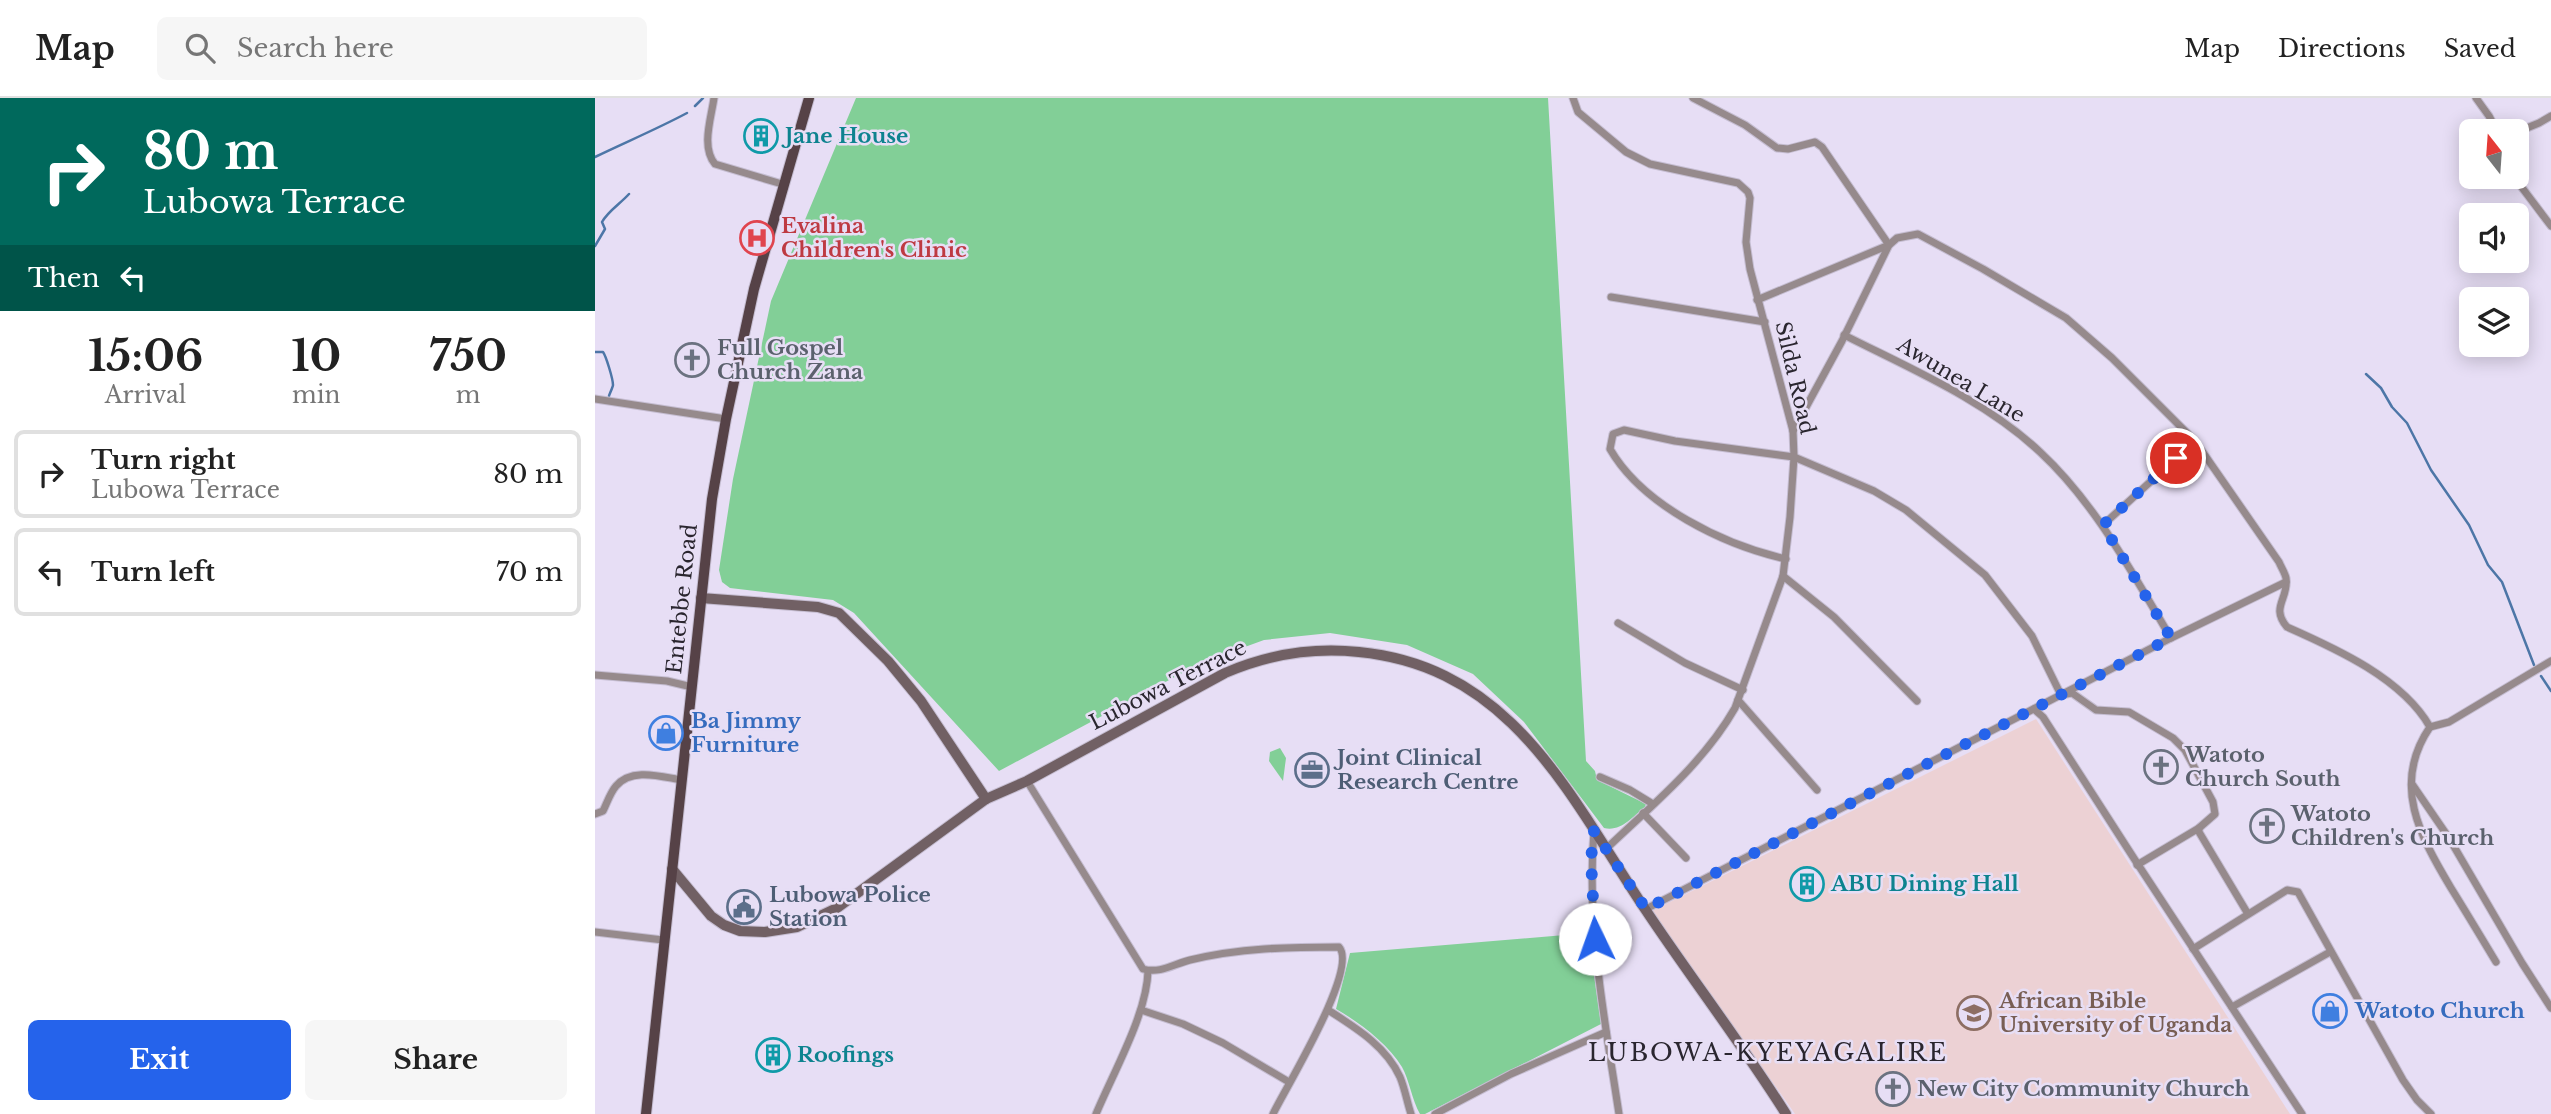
<!DOCTYPE html>
<style>
body{margin:0;font-family:"Libre Baskerville",serif;background:#f6f6f6;color:#222;height:100vh;display:flex;flex-direction:column;font-size:26px;white-space:nowrap}
*{box-sizing:border-box;margin:0}
p{font-size:23px;color:#767676}
.icon{flex:none;width:38px;height:38px;fill:none;stroke:currentColor;stroke-width:2;stroke-linecap:round;stroke-linejoin:round}
.map{position:relative;flex:1;overflow:hidden}
.side{display:flex;flex-direction:column;background:#fff;width:595px}
.side>*{flex:none}
.guide{background:#00695c;color:#fff;overflow:hidden}
.needle{width:46px;rotate:343deg}
.tools{position:absolute;left:1864px;top:21px;display:grid;gap:14px}
.tools a{display:grid;place-items:center;width:70px;height:70px;border-radius:10px;background:#fff;box-shadow:0 4px 18px #0003;font-size:35px}
.pin{position:absolute;display:grid;place-items:center;width:60px;height:60px;color:#fff;margin:-30px;border:4px solid #fff;border-radius:50%;box-shadow:0 2px 7px #0007}
.me{position:absolute;width:77px;margin:-38px;rotate:357deg;stroke-linejoin:round;filter:drop-shadow(0 0 5px #0008)}
.turn{display:flex;align-items:center;gap:24px;height:147px;padding:0 28px;font-size:32px}
.turn .icon{width:91px;height:91px;stroke-width:2.5}
.turn b{display:block;font-size:49px;line-height:60px}
.then{display:flex;align-items:center;height:66px;padding:0 28px;background:#0003;gap:14px;font-size:26px}
.eta{display:flex;justify-content:space-evenly;align-items:center;height:119px;text-align:center}
.eta b{font-size:42px;font-weight:700;line-height:49px}
.cta{display:flex;gap:14px;margin-top:auto;padding:14px 28px}
.cta a{flex:1;height:80px;border-radius:10px;background:#2563eb;color:#fff;font-size:28px;font-weight:700;line-height:80px;text-align:center}
.cta a+a{background:#f6f6f6;color:#222}
ul{padding:0;list-style:none}
li{display:flex;align-items:center;gap:21px;height:88px;margin:0 14px 10px;padding:0 14px;border:4px solid #e0e0e0;border-radius:10px}
li div{flex:1}
li b{display:block;font-size:26px}
li em{font-style:normal}
header{display:flex;align-items:center;gap:42px;box-sizing:border-box;height:98px;padding:0 35px;background:#fff;border-bottom:2px solid #e0e0e0}
header strong{font-size:33px}
nav{display:flex;gap:38px;margin-inline-start:auto;font-size:24px}
.search{width:490px;height:63px;background:#f6f6f6;display:flex;align-items:center;gap:18px;box-sizing:border-box;padding:0 24px;border-radius:10px;color:#767676;font-size:26px}
main{display:flex;flex:1;min-height:0}
.map>svg:first-child{display:block}
</style>
<header>
<strong>Map</strong>
<div class="search"><svg class="icon" aria-label="search" viewBox="0 0 24 24"><circle cx="10" cy="10" r="6"/><path d="M15 15l6 6"/></svg>Search here</div>
<nav><a>Map</a><a>Directions</a><a>Saved</a></nav>
</header>
<main>
<section class="side">
<div class="guide">
<div class="turn"><svg class="icon" aria-label="right" viewBox="0 0 24 24"><path d="M7 20v-9h11M14 6l5 5-5 5"/></svg><div><b>80 m</b>Lubowa Terrace</div></div>
<div class="then">Then<svg class="icon" aria-label="left" viewBox="0 0 24 24"><path d="M17 20v-9H6M10 6l-5 5 5 5"/></svg></div>
</div>
<div class="eta">
<div><b>15:06</b><p>Arrival</p></div>
<div><b>10</b><p>min</p></div>
<div><b>750</b><p>m</p></div>
</div>
<ul>
<li><svg class="icon" aria-label="right" viewBox="0 0 24 24"><path d="M7 20v-9h11M14 6l5 5-5 5"/></svg><div><b>Turn right</b><p>Lubowa Terrace</p></div><em>80 m</em></li>
<li><svg class="icon" aria-label="left" viewBox="0 0 24 24"><path d="M17 20v-9H6M10 6l-5 5 5 5"/></svg><div><b>Turn left</b></div><em>70 m</em></li>
</ul>
<div class="cta"><a>Exit</a><a>Share</a></div>
</section>
<div class="map">
<svg width="1956" height="1016" viewBox="0 0 1956 1016">
<rect width="100%" height="100%" fill="#e7def5"/>
<polygon fill="#ecd1d4" points="1441,621 1695,1016 1200,1016 1057,813"/>
<g fill="#82cf97">
<path d="M261,0h692l38,663 9,10 2,9 49,24 -1,3c-13,10 -24,25 -41,21l-80,-106 -51,-48 -66,-29 -77,-12 -66,7 -63,23 -202,108 -145,-158 -21,-13 -103,-12 -8,-6 -3,-12 14,-91 38,-178z"/>
<polygon points="685,650 691,660 688,683 674,663 675,654"/>
<path d="M993,835l13,91 -176,90h-5c-8,-14 -11,-35 -18,-47 -14,-23 -43,-45 -66,-58l14,-56z"/>
</g>
<g fill="none" stroke-linecap="round" stroke-linejoin="round">
<g stroke="#4d76a7" stroke-width="2.5">
<polyline points="100,8 108,0"/>
<path d="M0,59c31,-15 62,-28 92,-44"/>
<path d="M0,148l10,-17 -3,-7c6,-11 18,-18 27,-28"/>
<path d="M0,254h8c3,4 10,27 10,33 0,2 -4,10 -4,11"/>
<polyline points="1771,276 1786,290 1797,309 1812,325 1836,372 1874,427 1893,467 1907,484 1939,567"/>
<polyline points="1946,578 1956,593"/>
</g>
<g stroke="#c5bdd1" stroke-width="9">
<g id="street">
<path d="M119,0c-3,21 -13,49 1,66l67,20"/>
<path d="M978,0l5,14 48,40 24,12 88,19 10,9 2,6 -4,44 4,27 43,162 1,26 -4,60 -7,59 -48,132c-32,56 -83,97 -129,141"/>
<polyline points="1098,0 1150,27 1182,50 1193,51 1220,44 1227,49 1294,147 1162,202"/>
<polyline points="1881,0 1894,18 1902,33"/>
<polyline points="1922,34 1944,25 1956,18"/>
<polyline points="1919,79 1956,128"/>
<polyline points="1016,199 1170,224"/>
<path d="M1249,237c67,34 141,65 196,117 56,52 92,121 131,186"/>
<polyline points="0,301 131,321"/>
<path d="M1198,333l49,-90 47,-96 8,-7 21,-4 65,35 83,49 46,40 83,83 84,121c2,5 6,11 7,16 3,21 -16,29 1,49 50,22 116,52 143,100l19,-5 102,-61"/>
<polyline points="1508,427 1600,343"/>
<path d="M1191,461c-62,-14 -143,-53 -176,-110l3,-15 11,-4 51,11 119,16 80,34 32,19 79,65 47,61 29,59 11,-2 24,17 33,2 44,26 12,12 28,52 2,12 -16,14v4l49,82"/>
<polyline points="1188,478 1239,519 1322,603"/>
<polyline points="1023,525 1090,565 1148,592"/>
<polyline points="0,577 72,583 97,589"/>
<polyline points="1143,602 1222,692"/>
<polyline points="1439,611 1448,619 1540,762 1707,1016"/>
<path d="M1835,629c-39,57 -10,109 21,161 15,24 30,49 45,74"/>
<polyline points="1005,679 1035,692 1058,706"/>
<path d="M432,683l116,188c17,5 31,-5 47,-9 49,-12 99,-13 149,-13 20,22 -53,140 -66,167"/>
<polyline points="1817,686 1854,740 1927,865 1956,910"/>
<polyline points="1048,715 1091,760"/>
<path d="M0,716l8,-3c4,-8 7,-18 13,-25 16,-19 46,-9 66,-6"/>
<path d="M999,733c-8,94 11,190 25,283"/>
<polyline points="1542,767 1604,730"/>
<polyline points="1051,811 1576,540 1691,484"/>
<polyline points="0,834 68,842"/>
<polyline points="1598,851 1692,792 1703,794 1808,982 1822,1002 1836,1016"/>
<polyline points="1637,909 1735,854"/>
<polyline points="546,912 588,926 628,945 694,984"/>
<path d="M733,912c28,18 58,36 72,67 5,12 7,25 11,37"/>
<path d="M501,1016c17,-41 51,-100 52,-143"/>
<polyline points="840,1016 916,976 1011,934"/>
</g>
</g>
<g stroke="#c5bdd1" stroke-width="12">
<g id="secondary">
<polyline points="106,500 223,509 244,515 293,563 326,603 391,701"/>
<path d="M77,771l39,47 13,9 16,6 25,1 32,-5 40,-19 149,-109 41,-18 198,-108c44,-19 87,-26 134,-21 153,15 210,143 286,257 46,69 97,135 141,205"/>
</g>
</g>
<g stroke="#c5bdd1" stroke-width="12">
<polyline id="primary" points="51,1016 117,401 131,321 159,191 214,0"/>
</g>
<use href="#street" stroke="#968a8c" stroke-width="7"/>
<use href="#secondary" stroke="#716064" stroke-width="10"/>
<use href="#primary" stroke="#564247" stroke-width="10"/>
</g>
<g fill="none" stroke-linecap="round" stroke-linejoin="round">
<polyline stroke="#2563eb" stroke-width="12" stroke-dasharray="0 21.6" points="1000,841 996,761 999,733 1051,811 1576,540 1508,427 1581,360"/>
</g>
<defs>
<g id="building-ring" transform="scale(1.75)"><circle r="9.5" fill="#e7def5" stroke="#0f9aa8" stroke-width="1.5"/><path d="M-4-6H4V6H1V3H-1V6H-4ZM-2.5-4.3h1.7v1.8h-1.7ZM.8-4.3h1.7v1.8H.8ZM-2.5-1h1.7V.8h-1.7ZM.8-1h1.7V.8H.8Z" fill="#0f9aa8"/></g>
<g id="hospital-ring" transform="scale(1.75)"><circle r="9.5" fill="#e7def5" stroke="#e0444e" stroke-width="1.5"/><path d="M-5-5h3v3.5h4V-5h3V5h-3V1.5h-4V5h-3Z" fill="#e0444e"/></g>
<g id="church-ring" transform="scale(1.75)"><circle r="9.5" fill="#e7def5" stroke="#6b7280" stroke-width="1.5"/><path d="M-1.2-6h2.4v3.5h3.3v2.4h-3.3V6h-2.4V-.1h-3.3v-2.4h3.3Z" fill="#6b7280"/></g>
<g id="shop-ring" transform="scale(1.75)"><circle r="9.5" fill="#e7def5" stroke="#3f7fe0" stroke-width="1.5"/><path d="M-5-2.5h2.3a2.7 3.5 0 0 1 5.4 0H5L5.5 6h-11ZM-1.5-2.5h3a1.5 2.3 0 0 0-3 0Z" fill="#3f7fe0"/></g>
<g id="office-ring" transform="scale(1.75)"><circle r="9.5" fill="#e7def5" stroke="#5c6f8a" stroke-width="1.5"/><path d="M-6-3h4V-5.5h4V-3h4V5H-6ZM-1-4.5V-3h2v-1.5ZM-6 0V1H6V0Z" fill="#5c6f8a"/></g>
<g id="civic-ring" transform="scale(1.75)"><circle r="9.5" fill="#e7def5" stroke="#5c6f8a" stroke-width="1.5"/><path d="M-.6-6.5H3V-4.5H.6V-3L4-1V1h2V6H-6V1h2V-1L-.6-3ZM-1.2 2.5V6h2.4V2.5Z" fill="#5c6f8a"/></g>
<g id="university-ring" transform="scale(1.75)"><circle r="9.5" fill="#e7def5" stroke="#8d6e63" stroke-width="1.5"/><path d="M0-5L7-2L0 1L-7-2ZM-4 1L0 2.5L4 1V4Q0 6-4 4Z" fill="#8d6e63"/></g>
</defs>
<g fill-rule="evenodd">
<use href="#building-ring" x="166" y="38"/>
<use href="#hospital-ring" x="162" y="140"/>
<use href="#church-ring" x="97" y="262"/>
<use href="#shop-ring" x="71" y="635"/>
<use href="#church-ring" x="1566" y="669"/>
<use href="#office-ring" x="717" y="672"/>
<use href="#church-ring" x="1672" y="728"/>
<use href="#building-ring" x="1212" y="786"/>
<use href="#civic-ring" x="149" y="809"/>
<use href="#shop-ring" x="1735" y="913"/>
<use href="#university-ring" x="1379" y="915"/>
<use href="#building-ring" x="178" y="957"/>
<use href="#church-ring" x="1298" y="991"/>
</g>
<g text-anchor="middle" stroke-width="5" stroke-linejoin="round" paint-order="stroke">
<g font-size="21" font-weight="bold" fill="#0d838f" stroke="#e7def5" text-anchor="start">
<text x="190" y="45">Jane House</text>
<text x="1236" y="793">ABU Dining Hall</text>
<text x="202" y="964">Roofings</text>
</g>
<g font-size="21" font-weight="bold" fill="#be3a42" stroke="#e7def5" text-anchor="start">
<text x="186" y="135">Evalina<tspan x="186" dy="24">Children's Clinic</tspan></text>
</g>
<g font-size="21" font-weight="bold" fill="#5b616d" stroke="#e7def5" text-anchor="start">
<text x="122" y="257">Full Gospel<tspan x="122" dy="24">Church Zana</tspan></text>
<text x="1590" y="664">Watoto<tspan x="1590" dy="24">Church South</tspan></text>
<text x="1696" y="723">Watoto<tspan x="1696" dy="24">Children's Church</tspan></text>
<text x="1322" y="998">New City Community Church</text>
</g>
<g font-size="21" fill="#2a262f" stroke="#e7def5">
<text transform="translate(1200 280) rotate(77)" y="7">Silda Road</text>
<text transform="translate(1366 282) rotate(31)" y="7">Awunea Lane</text>
<text transform="translate(87 501) rotate(-84)" y="7">Entebbe Road</text>
<text transform="translate(573 587) rotate(-27)" y="7">Lubowa Terrace</text>
</g>
<g font-size="21" font-weight="bold" fill="#366cbe" stroke="#e7def5" text-anchor="start">
<text x="96" y="630">Ba Jimmy<tspan x="96" dy="24">Furniture</tspan></text>
<text x="1760" y="920">Watoto Church</text>
</g>
<g font-size="21" font-weight="bold" fill="#4e5e75" stroke="#e7def5" text-anchor="start">
<text x="742" y="667">Joint Clinical<tspan x="742" dy="24">Research Centre</tspan></text>
<text x="174" y="804">Lubowa Police<tspan x="174" dy="24">Station</tspan></text>
</g>
<g font-size="21" font-weight="bold" fill="#785e54" stroke="#e7def5" text-anchor="start">
<text x="1404" y="910">African Bible<tspan x="1404" dy="24">University of Uganda</tspan></text>
</g>
<g font-size="24" letter-spacing="2" fill="#2a262f" stroke="#e7def5">
<text x="1173" y="963">LUBOWA-KYEYAGALIRE</text>
</g>
</g>
</svg>
<div class="tools">
<a><svg class="needle" viewBox="-14 -14 28 28"><path d="M0-13l5 13h-10z" fill="#e53935"/><path d="M0 13l5-13h-10z" fill="#767676"/></svg></a>
<a><svg class="icon" aria-label="sound" viewBox="0 0 24 24"><path d="M4 9h4l5-4v14l-5-4H4zM17 9q2 3 0 6"/></svg></a>
<a><svg class="icon" aria-label="layers" viewBox="0 0 24 24"><path d="M12 4l9 5-9 5-9-5zM3 14l9 5 9-5"/></svg></a>
</div>
<div class="pin" style="left:1581px;top:360px;background:#d93025"><svg class="icon" aria-label="arrive" viewBox="0 0 24 24"><path d="M6 21V4h12l-3 4 3 4H6"/></svg></div>
<svg class="me" style="left:1000px;top:841px" viewBox="-20 -20 40 40"><circle r="19" fill="#fff"/><path d="M0-13L10 11 0 6-10 11z" fill="#2563eb"/></svg>
</div>
</main>
